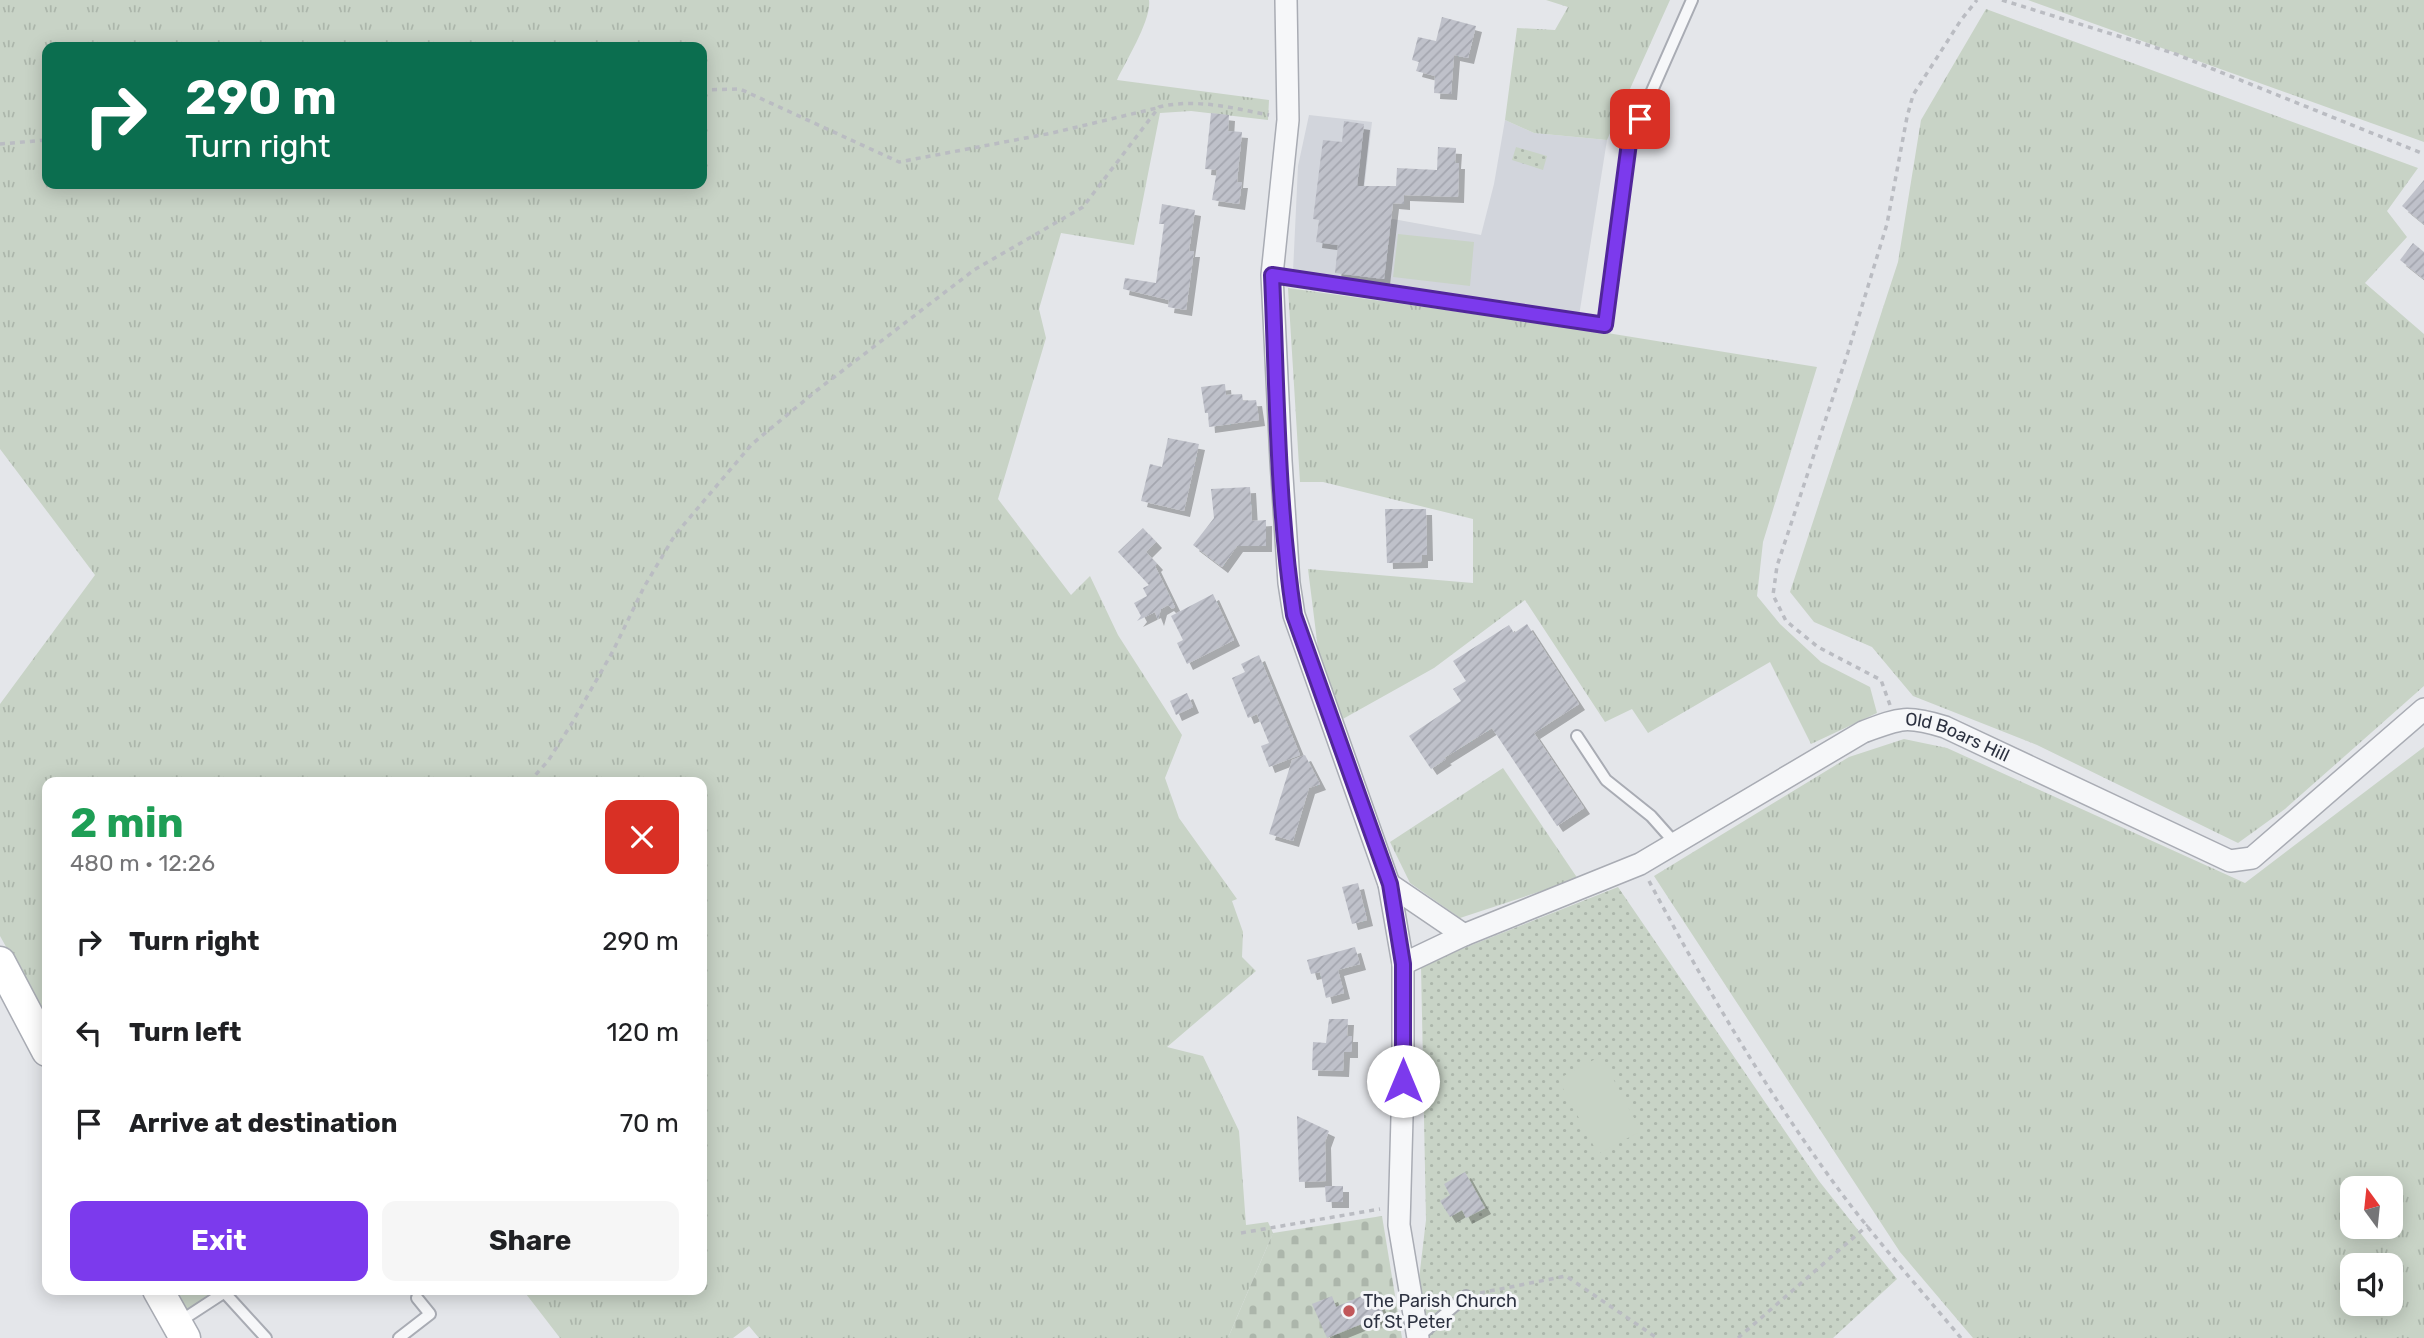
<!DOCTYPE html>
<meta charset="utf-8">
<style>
body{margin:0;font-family:Rubik,sans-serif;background:#f6f6f6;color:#202124;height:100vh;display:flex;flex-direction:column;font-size:26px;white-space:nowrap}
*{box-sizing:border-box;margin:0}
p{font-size:23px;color:#757577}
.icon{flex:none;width:38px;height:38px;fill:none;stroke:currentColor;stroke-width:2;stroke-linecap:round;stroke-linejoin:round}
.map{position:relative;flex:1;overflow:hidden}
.side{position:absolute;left:42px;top:777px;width:665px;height:518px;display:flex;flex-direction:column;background:#fff;border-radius:14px;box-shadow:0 4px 18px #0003}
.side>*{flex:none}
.banner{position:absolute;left:42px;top:42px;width:665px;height:147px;border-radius:14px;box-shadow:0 4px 18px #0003;background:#0b6e4f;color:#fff;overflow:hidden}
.needle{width:46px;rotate:345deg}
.tools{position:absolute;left:2340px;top:1176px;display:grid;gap:14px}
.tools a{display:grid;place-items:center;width:63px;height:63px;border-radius:14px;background:#fff;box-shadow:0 4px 18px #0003;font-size:35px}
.pin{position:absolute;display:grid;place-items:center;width:60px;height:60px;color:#fff;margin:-30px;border-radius:14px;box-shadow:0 4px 10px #0006}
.me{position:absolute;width:77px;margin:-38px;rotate:0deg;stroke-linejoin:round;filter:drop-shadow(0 0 5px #0008)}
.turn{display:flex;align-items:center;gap:24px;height:147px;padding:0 28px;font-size:32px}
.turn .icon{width:91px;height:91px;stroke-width:2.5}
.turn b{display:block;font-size:49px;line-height:60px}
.round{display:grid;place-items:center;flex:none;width:74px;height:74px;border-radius:14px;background:#f6f6f6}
.overview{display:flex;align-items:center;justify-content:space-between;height:119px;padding:0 28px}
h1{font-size:42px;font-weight:700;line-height:52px;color:#1e9e55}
.button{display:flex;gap:14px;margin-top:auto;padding:14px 28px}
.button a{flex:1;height:80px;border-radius:14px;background:#7c3aed;color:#fff;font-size:28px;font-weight:700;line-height:80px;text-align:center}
.button a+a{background:#f6f6f6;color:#202124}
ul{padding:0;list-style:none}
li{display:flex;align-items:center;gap:21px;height:91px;padding:0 28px}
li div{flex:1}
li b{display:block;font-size:26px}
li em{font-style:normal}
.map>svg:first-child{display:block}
</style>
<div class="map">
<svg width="2424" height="1338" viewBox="0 0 2424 1338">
<defs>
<pattern id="grass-tufts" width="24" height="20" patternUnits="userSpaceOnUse" patternTransform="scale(1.75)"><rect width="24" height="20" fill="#c8d3c6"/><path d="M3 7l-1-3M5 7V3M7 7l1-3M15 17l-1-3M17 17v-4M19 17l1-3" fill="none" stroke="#acb6ab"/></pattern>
<pattern id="cemetery-stones" width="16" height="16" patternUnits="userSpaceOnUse" patternTransform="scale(1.75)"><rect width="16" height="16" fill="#c8d3c6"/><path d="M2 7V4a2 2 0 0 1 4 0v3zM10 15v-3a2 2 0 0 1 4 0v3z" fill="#acb6ab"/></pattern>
<pattern id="park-dots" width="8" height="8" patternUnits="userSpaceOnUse" patternTransform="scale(1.75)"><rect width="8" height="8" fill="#c8d3c6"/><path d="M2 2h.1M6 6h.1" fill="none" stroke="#acb6ab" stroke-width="1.8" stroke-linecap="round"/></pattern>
<pattern id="building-hatch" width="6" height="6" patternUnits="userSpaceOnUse" patternTransform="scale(1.75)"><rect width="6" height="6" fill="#bfc1ca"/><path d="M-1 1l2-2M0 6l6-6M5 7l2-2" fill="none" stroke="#a4a6af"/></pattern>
<filter id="shadow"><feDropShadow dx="6" dy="6" stdDeviation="0" flood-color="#0004"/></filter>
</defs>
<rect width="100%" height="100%" fill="#e4e6ea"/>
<polygon fill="#d2d5dc" points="1309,115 1372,122 1362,207 1382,217 1481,235 1494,184 1505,120 1534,133 1607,140 1579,316 1293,272 1298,166"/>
<g fill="url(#grass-tufts)" fill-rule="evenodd">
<path d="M0,0h1149c3,19 -23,61 -32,80l152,20 -1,20 -77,-9 -31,2 -26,132 -73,-12 -22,76 7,29 -48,161 73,96 19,-19 28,59 64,100 -17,43 14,40 58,81 -5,2 11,31 -1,25 14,14 -89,76 36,9 36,75 7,94 22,-3 5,11 -45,105h-469l-10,-12 -16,12h-173l-37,-48h179v-508h-655v238l-47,-84v-232l95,-129 -95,-126zM47,47h655v137h-655z"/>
<polygon points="1546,0 1670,0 1607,140 1534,133 1505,120 1517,28 1555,30 1568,7"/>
<polygon points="2028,0 2424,0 2424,142"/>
<polygon points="1986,9 2418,168 2387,211 2407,237 2365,283 2424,334 2424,686 2285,809 2238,843 2037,745 1913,696 1872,647 1814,622 1790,592 1898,262 1921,120"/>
<polygon points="1288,288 1595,331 1817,367 1763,542 1757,596 1780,624 1821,662 1870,687 1877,713 1811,744 1770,662 1648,733 1632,709 1605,722 1525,600 1434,668 1341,720 1319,657 1308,569 1473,583 1473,519 1323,482 1300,482"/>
<path d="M1904,739l43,9 298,135 179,-136v591h-451l-73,-86 -246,-376 195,-119zM2352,1188h38v39h-38zM2352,1265h38v39h-38z"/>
<polygon points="1503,768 1578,879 1460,918 1410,883 1390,842"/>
<polygon points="172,1290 218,1290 183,1313"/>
</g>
<polygon fill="url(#cemetery-stones)" points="1382,1216 1402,1338 1228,1338 1273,1233"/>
<g fill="url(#park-dots)">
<polygon points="1516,147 1547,156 1543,170 1512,160"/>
<polygon points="1618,887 1819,1181 1897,1279 1833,1338 1428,1338 1419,1279 1426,1220 1421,965"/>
</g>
<g fill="#c8d3c6">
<polygon points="1398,234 1474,242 1470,286 1393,277"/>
<polygon points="1601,1056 1641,1131 1598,1154 1558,1079"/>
</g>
<g fill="url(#building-hatch)" filter="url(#shadow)">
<polygon points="1442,17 1476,26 1468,58 1454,55 1451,94 1434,93 1435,76 1416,71 1419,62 1412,60 1418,37 1436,41"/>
<polygon points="1211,113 1229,115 1228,131 1242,132 1237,182 1242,182 1239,204 1212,200 1217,170 1205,169"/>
<polygon points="1344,121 1364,124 1357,186 1396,186 1397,168 1437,170 1438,147 1456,148 1455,163 1459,163 1458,197 1404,195 1404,204 1393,203 1384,279 1335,273 1338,245 1316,242 1319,220 1313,219 1323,140 1342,142"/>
<polygon points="2424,180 2424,224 2402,206"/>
<polygon points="1162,204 1195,210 1189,251 1194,251 1186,310 1168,307 1169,300 1123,289 1125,278 1156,283 1164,224 1159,224"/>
<polygon points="2413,243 2424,252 2424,279 2400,260"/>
<polygon points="1225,384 1226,395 1242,394 1243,401 1256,400 1259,420 1209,427 1208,413 1205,413 1201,387"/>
<polygon points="1168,438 1199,444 1184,511 1141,501 1150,464 1162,467"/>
<polygon points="1250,487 1252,521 1266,520 1266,546 1237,546 1222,567 1193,545 1214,518 1211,489"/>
<polygon points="1385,509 1426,509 1427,555 1422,555 1422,562 1387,563"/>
<polygon points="1143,528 1156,542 1146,552 1157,564 1155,566 1175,607 1172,609 1168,605 1161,609 1158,620 1155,612 1137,621 1141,616 1134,603 1147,596 1143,588 1149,585 1118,552"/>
<polygon points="1213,594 1234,640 1187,664 1177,643 1183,640 1171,616"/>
<polygon points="1527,624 1579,704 1534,733 1584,808 1557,826 1492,728 1444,758 1446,759 1431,769 1409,736 1461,701 1453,689 1466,681 1453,661 1509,625 1514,633"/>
<polygon points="1259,655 1300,755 1269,767 1261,746 1269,743 1257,714 1248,718 1232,678 1245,672 1241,664"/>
<polygon points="1187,693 1193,707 1176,715 1170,701"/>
<polygon points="1305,755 1320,784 1309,788 1293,841 1269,834 1292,760"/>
<polygon points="1358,883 1367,920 1352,924 1342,887"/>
<polygon points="1355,947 1360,964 1338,970 1344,993 1326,998 1320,972 1311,974 1307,960"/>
<polygon points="1329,1019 1348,1019 1347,1036 1352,1036 1352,1052 1344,1052 1343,1071 1312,1070 1313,1042 1326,1043"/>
<polygon points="1297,1116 1329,1131 1325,1142 1326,1181 1299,1182"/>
<polygon points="1465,1172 1485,1208 1466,1218 1462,1210 1450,1217 1440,1201 1450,1195 1444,1184"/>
<polygon points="1325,1186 1343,1186 1343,1202 1326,1202"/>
<polygon points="1373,1291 1384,1315 1327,1338 1312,1304 1332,1296 1336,1307"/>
</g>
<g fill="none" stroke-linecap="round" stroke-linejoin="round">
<g stroke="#a9acb4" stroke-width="14">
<g id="service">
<polyline points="1272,275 1605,325 1629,143 1692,0"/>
<polyline points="1577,736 1606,780 1651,816 1675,843"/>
<polyline points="224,1292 266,1338"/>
<polyline points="179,1322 228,1290"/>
<polyline points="1418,1337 1466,1296"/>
<polyline points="399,1338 430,1314 417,1298"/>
</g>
</g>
<g stroke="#a9acb4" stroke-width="24">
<g id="minor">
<polyline points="1286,0 1288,120 1272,275 1281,461 1289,583 1294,615 1389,884 1403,964 1403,1081 1399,1225 1418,1338"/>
<polyline points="1389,884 1464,935"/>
<path id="s1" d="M1403,964l61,-29 176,-71 223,-132c37,-14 43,-17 82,-5l285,134 22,-3 172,-149"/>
</g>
</g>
<g stroke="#a9acb4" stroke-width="33">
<g id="secondary">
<polyline points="0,962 47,1051"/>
<polyline points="158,1290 185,1338"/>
</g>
</g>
<g stroke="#babcc2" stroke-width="3.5" stroke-dasharray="5 5" stroke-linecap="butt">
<polyline points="2002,0 2173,53 2424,154"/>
<polyline points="702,90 740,89 899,162 1052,133 1157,108"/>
<polyline points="0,144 47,140"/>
<polyline points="1890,705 1881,680 1818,647 1786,621 1773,595 1777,566 1848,352 1887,224 1907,117 1913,95 1961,20 1977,0"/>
<path d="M529,782l19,-21 24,-38 41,-72 31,-64 31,-52 77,-91 64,-53 158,-121 109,-63 76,-100c36,-9 74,1 110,8"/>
<path d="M1649,881c57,107 118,211 190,309 38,51 81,99 122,148"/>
<polyline points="1241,1233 1380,1209"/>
<polyline points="1480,1293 1566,1276 1657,1338"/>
<polyline points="1738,1338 1868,1225"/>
</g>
<use href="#service" stroke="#f6f7f9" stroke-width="10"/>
<use href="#minor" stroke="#f6f7f9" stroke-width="21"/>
<use href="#secondary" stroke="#fff" stroke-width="30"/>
</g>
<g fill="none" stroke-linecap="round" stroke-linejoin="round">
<g stroke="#51269a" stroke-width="18">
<path id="route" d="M1403,1081v-117l-13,-80 -96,-269c-17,-111 -17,-227 -22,-340l333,50 24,-182 11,-24"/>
</g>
<use href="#route" stroke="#7c3aed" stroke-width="12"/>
</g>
<circle fill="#c1575a" stroke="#f4f5f8" stroke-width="2.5" cx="1349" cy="1311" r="7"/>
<g text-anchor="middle" stroke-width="6" stroke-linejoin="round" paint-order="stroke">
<g font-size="18" fill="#2d3241" stroke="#f4f5f8">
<text dy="6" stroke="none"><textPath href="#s1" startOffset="616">Old Boars Hill</textPath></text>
</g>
<g font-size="18" fill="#2d3241" stroke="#f4f5f8" text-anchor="start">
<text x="1363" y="1307">The Parish Church<tspan x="1363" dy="21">of St Peter</tspan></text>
</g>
</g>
</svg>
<div class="tools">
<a><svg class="needle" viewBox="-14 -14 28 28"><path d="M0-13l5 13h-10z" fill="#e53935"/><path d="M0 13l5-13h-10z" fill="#757577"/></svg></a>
<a><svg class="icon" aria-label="sound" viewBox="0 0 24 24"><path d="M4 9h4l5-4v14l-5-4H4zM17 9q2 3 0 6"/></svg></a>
</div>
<div class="pin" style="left:1640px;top:119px;background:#d93025"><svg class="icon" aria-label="arrive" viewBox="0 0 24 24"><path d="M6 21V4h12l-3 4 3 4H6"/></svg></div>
<svg class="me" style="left:1403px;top:1081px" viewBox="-20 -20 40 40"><circle r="19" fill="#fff"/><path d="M0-13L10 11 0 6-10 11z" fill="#7c3aed"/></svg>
<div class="banner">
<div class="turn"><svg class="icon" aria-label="right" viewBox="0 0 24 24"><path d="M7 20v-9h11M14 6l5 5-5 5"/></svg><div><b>290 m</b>Turn right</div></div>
</div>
<section class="side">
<div class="overview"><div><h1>2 min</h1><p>480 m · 12:26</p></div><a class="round" style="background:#d93025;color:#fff"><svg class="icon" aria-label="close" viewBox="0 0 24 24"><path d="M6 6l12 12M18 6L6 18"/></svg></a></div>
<ul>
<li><svg class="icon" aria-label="right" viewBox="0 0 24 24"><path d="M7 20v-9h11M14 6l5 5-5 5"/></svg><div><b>Turn right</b></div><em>290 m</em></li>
<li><svg class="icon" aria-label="left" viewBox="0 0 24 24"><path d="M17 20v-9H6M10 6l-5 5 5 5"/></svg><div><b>Turn left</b></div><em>120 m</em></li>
<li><svg class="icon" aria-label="arrive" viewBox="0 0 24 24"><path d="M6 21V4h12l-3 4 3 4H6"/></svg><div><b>Arrive at destination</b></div><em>70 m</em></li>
</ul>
<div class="button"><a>Exit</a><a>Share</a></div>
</section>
</div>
